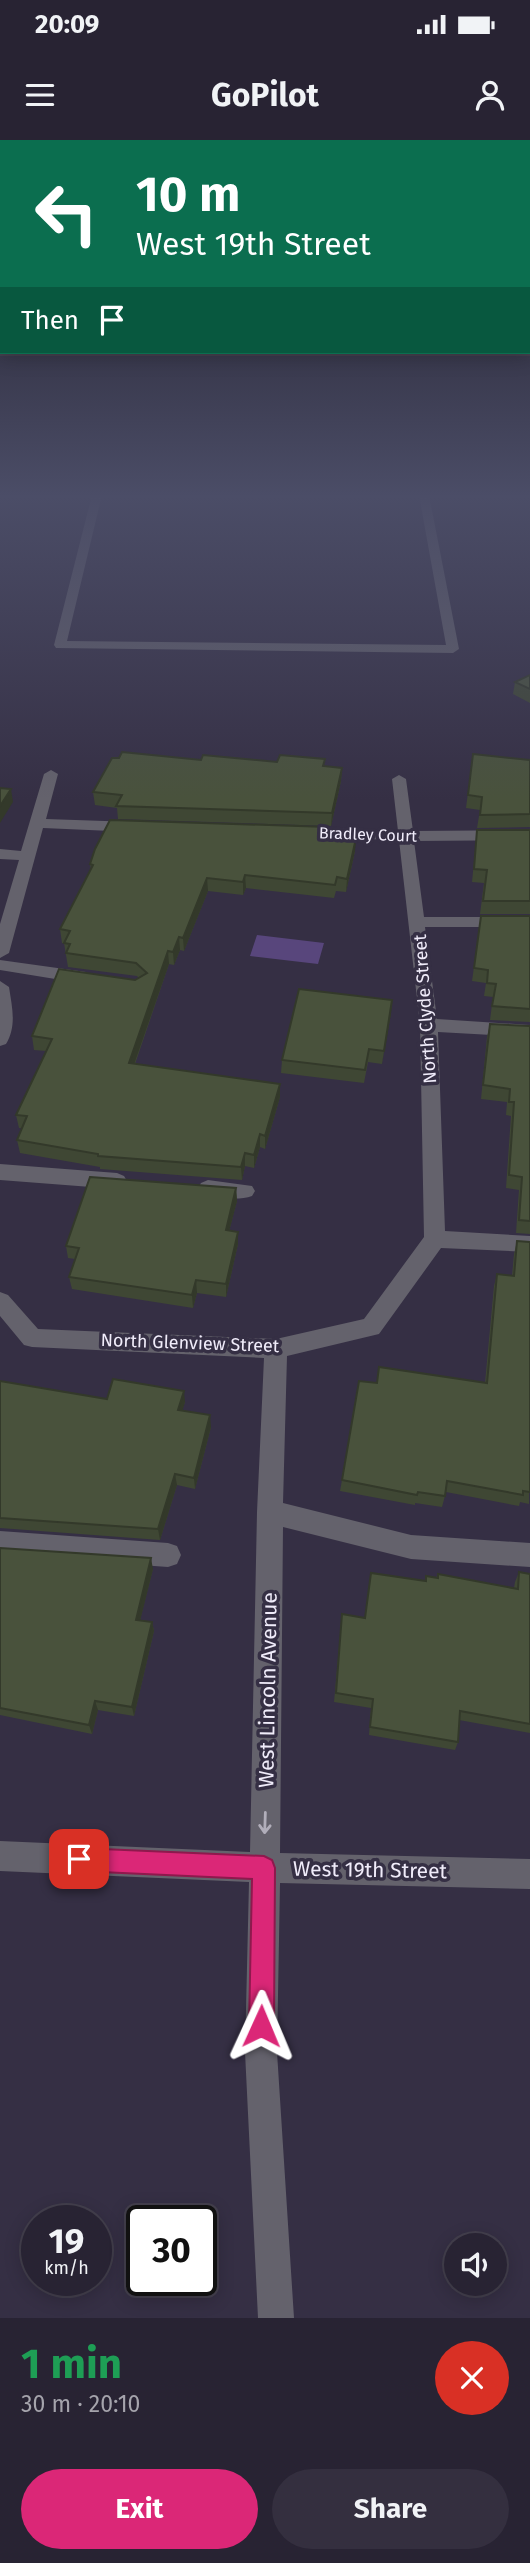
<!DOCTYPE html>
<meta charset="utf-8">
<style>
body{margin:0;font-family:"Fira Sans",sans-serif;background:#342f3f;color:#f1f3f6;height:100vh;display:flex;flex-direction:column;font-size:26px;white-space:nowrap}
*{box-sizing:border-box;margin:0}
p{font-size:23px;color:#a5a4ac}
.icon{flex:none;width:38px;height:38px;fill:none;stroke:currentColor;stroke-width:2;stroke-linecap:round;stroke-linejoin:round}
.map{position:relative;height:2178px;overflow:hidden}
.sheet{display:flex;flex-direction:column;background:#282333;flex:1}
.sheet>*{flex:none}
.banner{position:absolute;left:0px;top:0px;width:530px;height:214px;box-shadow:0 4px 18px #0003,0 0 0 2px #44404e;background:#0b6e4f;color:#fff;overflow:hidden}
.tools{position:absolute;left:444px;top:2093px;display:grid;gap:14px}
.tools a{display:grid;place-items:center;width:63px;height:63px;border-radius:50%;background:#282333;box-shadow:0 4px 18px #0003,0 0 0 2px #44404e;font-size:35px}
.speed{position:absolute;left:21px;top:2065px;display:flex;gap:14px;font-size:35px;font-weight:700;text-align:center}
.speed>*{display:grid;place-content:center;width:91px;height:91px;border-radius:50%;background:#282333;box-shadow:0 4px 18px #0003,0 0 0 2px #44404e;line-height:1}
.speed small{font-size:18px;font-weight:400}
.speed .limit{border:4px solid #111;border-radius:10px;background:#fff;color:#111}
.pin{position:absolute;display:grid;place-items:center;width:60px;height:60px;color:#fff;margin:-30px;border-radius:14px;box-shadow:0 4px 10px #0006}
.me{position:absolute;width:77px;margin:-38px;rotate:1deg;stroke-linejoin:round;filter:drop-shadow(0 0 5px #0008)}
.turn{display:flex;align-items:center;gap:24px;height:147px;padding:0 21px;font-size:32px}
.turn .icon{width:91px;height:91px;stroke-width:2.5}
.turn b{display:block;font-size:49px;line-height:60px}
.then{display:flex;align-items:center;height:66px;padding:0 21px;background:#0003;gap:14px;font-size:26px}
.round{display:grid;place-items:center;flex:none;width:74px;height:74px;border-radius:37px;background:#342f3f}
.head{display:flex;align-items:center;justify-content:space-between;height:119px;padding:0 21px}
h1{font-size:42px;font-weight:700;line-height:52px;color:#1e9e55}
.action{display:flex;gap:14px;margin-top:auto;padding:14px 21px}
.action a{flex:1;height:80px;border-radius:42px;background:#db2777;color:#fff;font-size:28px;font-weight:700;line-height:80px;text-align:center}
.action a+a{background:#342f3f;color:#f1f3f6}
.status{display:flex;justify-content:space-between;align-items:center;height:49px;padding:0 35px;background:#282333;direction:ltr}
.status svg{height:19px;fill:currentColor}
header{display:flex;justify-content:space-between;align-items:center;height:91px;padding:0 21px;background:#282333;font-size:32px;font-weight:700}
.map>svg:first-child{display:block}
</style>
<div class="status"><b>20:09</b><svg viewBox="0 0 49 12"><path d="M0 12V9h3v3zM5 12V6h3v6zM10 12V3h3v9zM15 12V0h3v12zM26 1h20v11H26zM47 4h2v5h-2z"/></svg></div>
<header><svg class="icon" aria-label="menu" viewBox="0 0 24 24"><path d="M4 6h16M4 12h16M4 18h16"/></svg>GoPilot<svg class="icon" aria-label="person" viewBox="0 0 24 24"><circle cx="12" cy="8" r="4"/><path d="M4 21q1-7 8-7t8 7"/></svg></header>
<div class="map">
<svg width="530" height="2178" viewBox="0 0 530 2178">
<rect width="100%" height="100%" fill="#352f44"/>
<polygon fill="#58467c" points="257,795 324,803 318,824 250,816"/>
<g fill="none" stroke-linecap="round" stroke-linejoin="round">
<g fill="#64626c" fill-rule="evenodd">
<polygon points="92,355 102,355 67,501 446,505 419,355 429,355 459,509 453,513 56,508 54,505"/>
<polygon points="51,630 58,634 46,679 134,682 142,687 134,692 43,688 9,813 0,818 0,784 19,720 0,719 0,709 21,711 44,634"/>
<polygon points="399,635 406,639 413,691 530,690 530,700 414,701 424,777 530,777 530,787 425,787 437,879 530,885 530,897 438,892 445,1091 530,1096 530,1112 441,1108 379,1194 287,1216 283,1363 411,1395 530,1403 530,1427 411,1419 283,1387 280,1713 530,1719 530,1749 280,1743 277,1912 294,2178 258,2178 245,1912 249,1742 0,1731 0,1701 250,1712 257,1372 264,1218 32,1207 24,1205 0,1176 0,1152 8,1155 38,1189 276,1199 364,1179 424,1097 420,885 399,700 299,697 291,692 299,687 398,691 392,639"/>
<polygon points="0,820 86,832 95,838 86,844 0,830"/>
<path d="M0,841l9,6c3,20 8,39 -3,57l-6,2z"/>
<polygon points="0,1024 117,1033 124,1036 127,1041 124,1046 117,1049 0,1040"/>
<path d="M208,1040l44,6 3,5 -3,5c-14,5 -37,2 -51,-3l-3,-5 3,-5z"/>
<polygon points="0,1391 168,1403 177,1406 181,1415 177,1424 168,1427 0,1415"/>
</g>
</g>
<g fill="#3f4734">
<polygon points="530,535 530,563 513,554 515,542"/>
<polygon points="473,614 530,620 530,687 477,688 480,670 466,668"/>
<polygon points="201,620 342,628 341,641 331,686 118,679 117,668 95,665 93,652"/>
<polygon points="328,687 327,695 355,711 346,752 336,751 334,758 246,748 243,755 208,751 184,811 180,810 174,825 169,824 135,924 280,957 265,1009 260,1007 254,1028 245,1026 242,1040 100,1029 100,1027 20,1013 17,1000 22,988 19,988 16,975 46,911 34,910 32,896 139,838 137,836 68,827 64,803 62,803 60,789 91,730 90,724"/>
<polygon points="477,690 530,690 530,774 480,774 484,743 472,742"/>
<polygon points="481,776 530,776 530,882 490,880 493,857 484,856 486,843 472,841"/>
<polygon points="391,873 382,924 368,922 364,943 281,933 282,920"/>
<polygon points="490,884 530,886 530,1094 516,1093 519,1050 506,1048 511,976 506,975 507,962 481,959 487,897"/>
<polygon points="236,1048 237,1061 229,1091 238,1092 238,1104 226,1157 197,1153 193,1168 72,1149 69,1137 75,1119 68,1118 66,1106"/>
<polygon points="517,1101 530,1102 529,1364 520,1362 519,1366 446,1352 442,1367 415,1363 415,1365 340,1351 342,1340 377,1243 485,1243 494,1146 497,1134 512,1136 514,1114"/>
<polygon points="0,1241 107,1259 185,1262 182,1271 211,1287 195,1349 177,1345 160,1400 0,1388"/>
<polygon points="0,1408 153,1429 140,1480 152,1482 154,1491 134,1576 98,1570 92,1594 0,1575"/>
<polygon points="519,1432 530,1434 530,1593 459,1580 458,1602 455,1610 369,1595 371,1568 334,1562 341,1484 365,1477 425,1441 426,1436 436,1438 438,1434 514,1448 515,1442"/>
</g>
<g fill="#33392a">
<polygon points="342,628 341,641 331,686 332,673"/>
<polygon points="11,649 13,662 0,683 0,666"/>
<polygon points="356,698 355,711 346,752 347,739"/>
<polygon points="245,735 246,748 243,755 243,742"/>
<polygon points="207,738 208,751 184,811 183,798"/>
<polygon points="179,797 180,810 174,825 173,812"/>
<polygon points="168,811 169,824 130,936 129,923"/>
<polygon points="392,860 391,873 382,924 384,911"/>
<polygon points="280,944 280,957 265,1009 265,996"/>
<polygon points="260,994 260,1007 254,1028 254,1015"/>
<polygon points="245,1013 245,1026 242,1040 241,1027"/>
<polygon points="236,1048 237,1061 226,1103 226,1090"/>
<polygon points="238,1092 238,1104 226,1157 226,1144"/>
<polygon points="196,1140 197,1153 193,1168 192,1155"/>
<polygon points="184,1251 185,1262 179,1282 178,1270"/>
<polygon points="210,1275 211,1287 195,1349 194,1338"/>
<polygon points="175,1334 177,1345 160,1400 158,1389"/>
<polygon points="151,1418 153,1429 138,1489 136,1480"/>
<polygon points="152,1482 154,1491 134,1576 132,1567"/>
<polygon points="95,1561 98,1570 92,1594 89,1585"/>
</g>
<g fill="#49523c" stroke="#33392a" stroke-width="2">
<polygon points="530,535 530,549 515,542"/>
<polygon points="122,612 201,620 203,615 277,622 280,615 325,619 323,626 342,628 332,673 116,666 122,655 93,652 112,618 119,618"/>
<polygon points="473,614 530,620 530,674 480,675 482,657 468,655"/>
<polygon points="0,648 11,649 0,666"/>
<polygon points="110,680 328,687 326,694 356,698 347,739 337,737 335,745 245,735 243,742 207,738 183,798 179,797 173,812 168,811 129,923 280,944 265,996 260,994 254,1015 245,1013 241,1027 98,1016 98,1014 17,1000 27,976 16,975 52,899 32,896 59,829 135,840 147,833 136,823 66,813 70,804 64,803 70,791 60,789 93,725 90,724 95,709"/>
<polygon points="477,690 530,690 530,761 483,761 487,730 474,729"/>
<polygon points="481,776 530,776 530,869 492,866 496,844 487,843 488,830 474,828"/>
<polygon points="299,849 392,860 384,911 369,909 365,930 282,920"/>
<polygon points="490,884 530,886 530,1081 519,1080 522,1037 509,1035 514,962 509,962 510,949 483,945"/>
<polygon points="90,1037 236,1048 226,1090 238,1092 226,1144 196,1140 192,1155 69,1137 79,1108 66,1106"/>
<polygon points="517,1101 530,1102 530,1352 523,1351 523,1355 447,1341 445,1356 418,1352 417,1355 342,1340 359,1241 377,1243 379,1227 487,1243 497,1134 514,1136"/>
<polygon points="113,1239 184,1251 178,1270 210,1275 194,1338 175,1334 158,1389 0,1378 0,1241 107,1259"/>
<polygon points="0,1408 151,1418 136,1480 152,1482 132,1567 95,1561 89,1585 0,1568"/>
<polygon points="519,1432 530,1434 530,1584 460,1571 458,1602 370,1587 373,1559 336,1553 342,1474 365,1478 371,1433 426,1441 426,1436 438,1438 438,1434 518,1449"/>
</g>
<defs><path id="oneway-shaft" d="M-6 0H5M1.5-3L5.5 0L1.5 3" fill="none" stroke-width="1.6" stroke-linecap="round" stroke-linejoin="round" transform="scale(1.75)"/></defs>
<use stroke="#b1aeba" href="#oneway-shaft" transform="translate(265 1683) rotate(92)"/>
<linearGradient id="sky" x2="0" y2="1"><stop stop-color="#1d1a25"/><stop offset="0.54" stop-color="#4b4d67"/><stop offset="1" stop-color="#4b4d67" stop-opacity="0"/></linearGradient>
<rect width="530" height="660" fill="url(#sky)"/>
<polygon fill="#db2777" stroke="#8e194d" stroke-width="2" points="79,1708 264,1716 272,1720 275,1728 274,1886 270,1895 261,1898 253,1895 249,1886 252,1739 79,1731 71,1727 68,1719 71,1711"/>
<g text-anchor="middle" stroke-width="7" stroke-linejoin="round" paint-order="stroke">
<g font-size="16" fill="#f0ecfa" stroke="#352f44">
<text transform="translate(368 694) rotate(2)" y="6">Bradley Court</text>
</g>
<g font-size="18" fill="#f0ecfa" stroke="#352f44">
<text transform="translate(425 869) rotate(-94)" y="6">North Clyde Street</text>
<text transform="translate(190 1203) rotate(2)" y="6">North Glenview Street</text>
</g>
<g font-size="21" fill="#f0ecfa" stroke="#352f44">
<text transform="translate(268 1550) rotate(-89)" y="7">West Lincoln Avenue</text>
<text transform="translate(370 1730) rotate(1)" y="7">West 19th Street</text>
</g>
</g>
</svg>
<div class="tools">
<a><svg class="icon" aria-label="sound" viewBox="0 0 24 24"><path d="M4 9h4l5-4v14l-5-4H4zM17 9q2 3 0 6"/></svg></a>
</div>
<div class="speed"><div>19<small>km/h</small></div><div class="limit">30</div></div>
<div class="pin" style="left:79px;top:1719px;background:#d93025"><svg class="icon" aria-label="arrive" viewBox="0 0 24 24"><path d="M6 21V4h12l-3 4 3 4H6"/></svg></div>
<svg class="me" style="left:261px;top:1886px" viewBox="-20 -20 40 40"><path d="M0-17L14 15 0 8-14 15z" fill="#db2777" stroke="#fff" stroke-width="4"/></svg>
<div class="banner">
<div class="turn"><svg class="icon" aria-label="left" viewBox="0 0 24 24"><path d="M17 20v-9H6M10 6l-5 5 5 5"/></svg><div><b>10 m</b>West 19th Street</div></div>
<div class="then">Then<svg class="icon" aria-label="arrive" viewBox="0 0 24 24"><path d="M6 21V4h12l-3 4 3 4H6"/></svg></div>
</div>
</div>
<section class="sheet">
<div class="head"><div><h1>1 min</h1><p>30 m · 20:10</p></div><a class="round" style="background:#d93025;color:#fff"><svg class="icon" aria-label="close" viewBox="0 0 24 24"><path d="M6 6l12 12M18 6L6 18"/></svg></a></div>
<div class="action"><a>Exit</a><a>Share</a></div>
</section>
